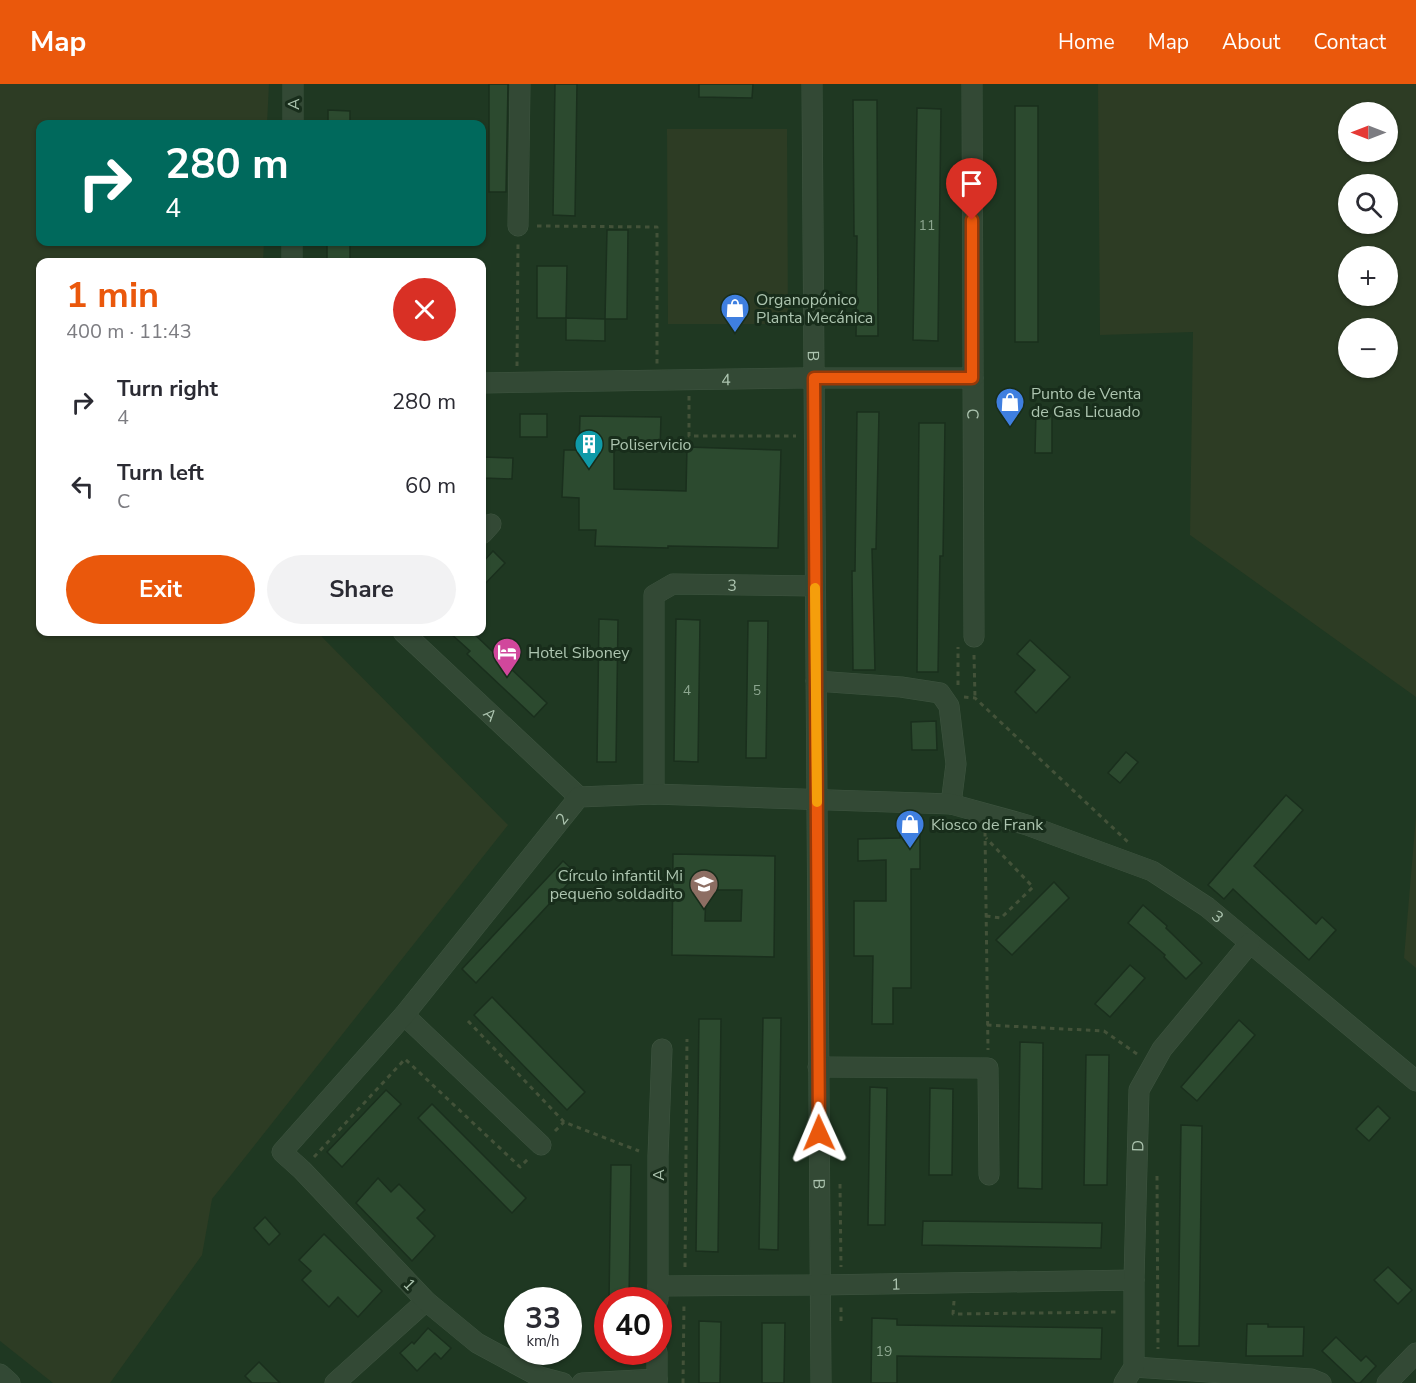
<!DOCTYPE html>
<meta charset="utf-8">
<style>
body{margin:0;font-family:"Nunito Sans",sans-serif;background:#f2f2f3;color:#2b2b33;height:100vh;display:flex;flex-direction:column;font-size:22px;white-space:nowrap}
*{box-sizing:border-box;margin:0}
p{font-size:20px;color:#7c7c81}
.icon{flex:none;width:33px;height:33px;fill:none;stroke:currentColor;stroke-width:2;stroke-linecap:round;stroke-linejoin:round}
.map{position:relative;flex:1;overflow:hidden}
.side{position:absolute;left:36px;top:174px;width:450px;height:378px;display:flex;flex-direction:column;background:#fff;border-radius:12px;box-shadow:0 2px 4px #0004}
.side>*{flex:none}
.top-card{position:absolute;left:36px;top:36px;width:450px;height:126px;border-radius:12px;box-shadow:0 2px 4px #0004;background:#00695c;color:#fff;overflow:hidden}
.needle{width:39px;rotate:270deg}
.fabs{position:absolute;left:1338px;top:18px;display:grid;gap:12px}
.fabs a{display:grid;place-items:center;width:60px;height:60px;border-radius:50%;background:#fff;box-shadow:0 2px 4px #0004;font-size:30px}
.speed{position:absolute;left:504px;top:1203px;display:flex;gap:12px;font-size:30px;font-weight:700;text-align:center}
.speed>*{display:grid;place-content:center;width:78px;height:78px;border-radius:50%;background:#fff;box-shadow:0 2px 4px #0004;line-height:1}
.speed small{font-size:15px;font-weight:400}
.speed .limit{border:9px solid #d22;background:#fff;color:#111}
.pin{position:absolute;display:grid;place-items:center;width:51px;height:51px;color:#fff;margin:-62px -26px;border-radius:50% 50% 50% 0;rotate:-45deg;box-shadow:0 0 6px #0007}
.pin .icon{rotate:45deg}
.me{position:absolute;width:66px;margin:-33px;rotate:359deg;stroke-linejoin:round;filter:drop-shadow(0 0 4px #0008)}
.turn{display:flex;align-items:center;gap:21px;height:126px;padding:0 30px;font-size:27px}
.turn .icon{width:78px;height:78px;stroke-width:2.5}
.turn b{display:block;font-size:42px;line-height:51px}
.round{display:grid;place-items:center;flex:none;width:63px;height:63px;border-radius:32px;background:#f2f2f3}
.headline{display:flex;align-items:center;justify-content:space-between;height:102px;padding:0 30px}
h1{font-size:36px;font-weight:700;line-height:45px;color:#ea580c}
.button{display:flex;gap:12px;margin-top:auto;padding:12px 30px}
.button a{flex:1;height:69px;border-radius:36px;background:#ea580c;color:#fff;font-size:24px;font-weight:700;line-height:69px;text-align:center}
.button a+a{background:#f2f2f3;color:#2b2b33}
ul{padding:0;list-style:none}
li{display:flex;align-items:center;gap:18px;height:84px;padding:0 30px}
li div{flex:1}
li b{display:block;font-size:22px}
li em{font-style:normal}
header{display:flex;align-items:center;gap:36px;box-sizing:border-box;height:84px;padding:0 30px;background:#ea580c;color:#fff}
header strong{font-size:28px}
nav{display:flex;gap:33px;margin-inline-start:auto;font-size:21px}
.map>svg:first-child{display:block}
</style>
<header>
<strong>Map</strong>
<nav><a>Home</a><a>Map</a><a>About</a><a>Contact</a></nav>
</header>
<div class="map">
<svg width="1416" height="1299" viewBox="0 0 1416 1299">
<rect width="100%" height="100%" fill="#1f3822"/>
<g fill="#2d3c24" fill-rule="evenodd">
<polygon points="0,0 269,0 267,40 40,40 40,158 264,158 263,178 40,178 40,548 320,548 322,553 508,741 212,1115 202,1171 110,1299 53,1299 0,1257"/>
<path d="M1098,0h318v613l-226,-162 3,-203 -93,3zM1388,28v40h-40v-40zM1388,100v40h-40v-40zM1388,172v40h-40v-40zM1388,244v40h-40v-40z"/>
<polygon points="667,45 787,45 788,240 668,240"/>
<polygon points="1416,732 1416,884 1404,874"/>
</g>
<g fill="#2c4a2f" stroke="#1a2f1d" stroke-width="1.5" fill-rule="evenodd">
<polygon points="489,0 508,0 506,108 489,108"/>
<polygon points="555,0 577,0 575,132 553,131"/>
<polygon points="699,0 753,0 752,14 699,13"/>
<polygon points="853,16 877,16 878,252 856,252 857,152 854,152"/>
<rect x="1015" y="22" width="23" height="236"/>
<polygon points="917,24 941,25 938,257 913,256"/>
<polygon points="328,26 350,27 350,40 328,40"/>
<polygon points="607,146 628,146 627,235 605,235"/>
<rect x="327" y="161" width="23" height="17"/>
<polygon points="537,182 567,182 566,234 537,234"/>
<polygon points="566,234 605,235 605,257 566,256"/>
<polygon points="1036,327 1052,327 1052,369 1035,369"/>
<polygon points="857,328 879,328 876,465 872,465 875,586 853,586 852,487 855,487"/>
<rect x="520" y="330" width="27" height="23"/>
<polygon points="580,332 661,333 660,367 614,366 614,405 686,407 687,363 781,366 778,464 668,462 668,464 595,462 596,446 579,446 579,414 562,413 564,366 579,366"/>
<polygon points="919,339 945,339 943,472 940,472 938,588 917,588"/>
<polygon points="483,373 513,374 512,395 483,394"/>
<polygon points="493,467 505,479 482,503 482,479"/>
<polygon points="599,535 618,536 616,678 597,678"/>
<polygon points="676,535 700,536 698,678 674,677"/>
<polygon points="748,537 768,537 766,674 746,674"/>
<polygon points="449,548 472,548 547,619 534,633 467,570 470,567"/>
<polygon points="1030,556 1070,593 1036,629 1015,608 1035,586 1017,570"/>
<polygon points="936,637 937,666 912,666 911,638"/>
<polygon points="1126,668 1138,678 1120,699 1108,689"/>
<polygon points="1286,711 1303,726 1254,782 1316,840 1322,833 1336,846 1309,876 1233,805 1224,815 1208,801"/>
<polygon points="900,745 920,745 920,785 911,785 911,904 893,904 893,940 872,940 873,872 854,872 854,817 886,817 886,776 858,777 858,755 900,754"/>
<path d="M673,770l102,2 -1,101 -102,-2zM706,806h36l-1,31h-36z"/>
<polygon points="563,777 577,790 476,899 462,885"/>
<polygon points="1054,798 1069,814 1012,871 996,856"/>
<polygon points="1143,821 1167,842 1166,844 1202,879 1186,895 1164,873 1165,871 1128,839"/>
<polygon points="1130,881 1145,894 1110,933 1095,920"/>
<polygon points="492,913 585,1008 567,1026 474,931"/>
<polygon points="763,934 781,934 778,1166 759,1165"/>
<polygon points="699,935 721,935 718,1168 696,1167"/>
<polygon points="1239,936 1255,951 1197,1017 1181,1003"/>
<polygon points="1020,958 1043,959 1042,1105 1018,1104"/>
<polygon points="1086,971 1109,971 1107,1101 1084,1101"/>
<polygon points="870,1003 887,1004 885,1141 868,1141"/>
<polygon points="930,1004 953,1005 952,1091 929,1091"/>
<polygon points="386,1006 401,1020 342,1083 327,1068"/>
<polygon points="432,1020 526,1114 512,1129 418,1034"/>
<polygon points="1378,1022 1390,1034 1369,1057 1356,1045"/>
<polygon points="1181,1041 1202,1042 1199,1262 1178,1262"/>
<polygon points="611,1081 631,1081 629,1216 609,1216"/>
<polygon points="378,1094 391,1108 399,1100 425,1126 417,1134 435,1152 412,1177 356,1119"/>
<polygon points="265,1133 280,1150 269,1161 254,1144"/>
<polygon points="923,1137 1102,1139 1101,1164 922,1161"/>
<polygon points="324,1150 382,1207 358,1233 338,1213 329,1223 302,1196 311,1187 299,1176"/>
<polygon points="1388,1183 1412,1206 1398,1220 1374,1196"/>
<polygon points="872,1234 897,1235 897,1241 1102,1244 1101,1275 897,1272 897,1299 871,1299"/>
<polygon points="699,1237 721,1238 720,1299 699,1299"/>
<polygon points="762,1239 785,1239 784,1299 762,1299"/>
<polygon points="1247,1240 1268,1240 1268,1243 1304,1243 1303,1272 1246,1272"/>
<polygon points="428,1244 451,1264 441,1275 435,1269 417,1287 400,1269 412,1258 414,1260"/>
<polygon points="1336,1253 1361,1277 1366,1272 1376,1282 1360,1299 1356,1299 1322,1267"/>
<polygon points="259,1278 280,1299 252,1299 245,1292"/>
</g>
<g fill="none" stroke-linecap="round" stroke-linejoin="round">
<g stroke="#3f5541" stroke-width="21">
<g id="minor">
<path id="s1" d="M812,0l9,1299"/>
<path id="s2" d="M972,0l2,553"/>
<polyline points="293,40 293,0"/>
<polyline points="518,142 520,0"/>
<polyline points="292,158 292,178"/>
<path id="s3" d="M482,299l318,-5h173"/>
<polyline points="482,450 491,440"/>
<path id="s4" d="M403,548l176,165"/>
<polyline points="816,597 901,603 940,609 949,622 956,680 951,720"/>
<path id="s5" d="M654,710v-199l19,-11 142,2"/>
<polyline points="404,931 541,1061"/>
<polyline points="818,983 988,984 989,1091"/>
<path id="s6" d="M658,1202l162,-1 314,-5"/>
<polyline points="658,1216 658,1072 662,965"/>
<polyline points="1134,1283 1311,1295 1321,1299"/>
<polyline points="0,1290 10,1299"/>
<polyline points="335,1299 426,1217"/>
<path id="s7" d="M563,1299l-23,-6 -63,-34 -51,-42 -124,-131 -20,-18 122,-137 175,-218 75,-3 297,10 76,21 125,46 55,36 209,174"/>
<polyline points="582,1299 657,1295"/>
<polyline points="657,1299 657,1268"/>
<path id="s8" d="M1124,1299l10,-16v-87l5,-190 23,-41 88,-106"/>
<polyline points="1387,1299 1416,1269"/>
</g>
</g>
<g stroke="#435239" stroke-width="3" stroke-dasharray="4.5 4.5" stroke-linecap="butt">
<polyline points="537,142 657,143 657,280"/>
<polyline points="517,282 518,160"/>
<polyline points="689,312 689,352 796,352"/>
<polyline points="974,571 975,614"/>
<polyline points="958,601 958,563"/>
<polyline points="964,613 975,614 1128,758"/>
<polyline points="985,748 988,966"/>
<polyline points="986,832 1001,834 1033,803 986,754"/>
<polyline points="468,937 564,1038 639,1067"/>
<polyline points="987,941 1104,947 1137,970"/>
<polyline points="555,1047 564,1038"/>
<polyline points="314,1073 405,975 520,1083 529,1074"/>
<polyline points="1157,1092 1158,1265"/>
<polyline points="840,1100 841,1183"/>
<polyline points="685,1183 687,955"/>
<polyline points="954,1217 953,1230 1118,1228"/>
<polyline points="841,1237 841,1220"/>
<polyline points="683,1299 684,1220"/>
</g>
<use href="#minor" stroke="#334935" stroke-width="20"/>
</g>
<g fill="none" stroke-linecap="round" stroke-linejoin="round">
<g stroke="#983908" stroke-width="15">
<polyline id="route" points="819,1049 814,294 972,294 972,136"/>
</g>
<use href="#route" stroke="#ea580c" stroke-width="10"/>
<polyline stroke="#f59e0b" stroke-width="10" points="815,504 817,718"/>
</g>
<defs>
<g id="shop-pin" transform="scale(1.5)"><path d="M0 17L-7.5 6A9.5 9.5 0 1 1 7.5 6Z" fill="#3f7fe0" stroke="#182d1b"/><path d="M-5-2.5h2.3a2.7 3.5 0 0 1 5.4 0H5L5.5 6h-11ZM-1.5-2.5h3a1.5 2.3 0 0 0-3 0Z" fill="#fff"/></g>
<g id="building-pin" transform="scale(1.5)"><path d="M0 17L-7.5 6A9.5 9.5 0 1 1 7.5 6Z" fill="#0f9aa8" stroke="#182d1b"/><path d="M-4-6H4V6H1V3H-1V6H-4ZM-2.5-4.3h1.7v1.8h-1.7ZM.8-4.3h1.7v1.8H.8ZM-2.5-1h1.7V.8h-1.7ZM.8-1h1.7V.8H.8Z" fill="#fff"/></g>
<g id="hotel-pin" transform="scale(1.5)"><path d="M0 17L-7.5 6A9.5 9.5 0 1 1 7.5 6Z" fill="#d1479c" stroke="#182d1b"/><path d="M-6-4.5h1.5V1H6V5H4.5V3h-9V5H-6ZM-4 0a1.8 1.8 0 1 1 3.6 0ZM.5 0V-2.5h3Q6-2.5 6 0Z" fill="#fff"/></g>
<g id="school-pin" transform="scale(1.5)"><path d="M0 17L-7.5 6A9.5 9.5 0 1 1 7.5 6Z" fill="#8d6e63" stroke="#182d1b"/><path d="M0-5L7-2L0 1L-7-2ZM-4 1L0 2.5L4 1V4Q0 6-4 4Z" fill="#fff"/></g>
</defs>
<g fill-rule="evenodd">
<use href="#shop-pin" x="735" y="224"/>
<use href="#shop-pin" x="1010" y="318"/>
<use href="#building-pin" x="589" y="360"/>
<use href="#hotel-pin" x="507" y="568"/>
<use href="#shop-pin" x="910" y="740"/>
<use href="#school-pin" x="704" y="800"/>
</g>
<g text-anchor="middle" stroke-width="6" stroke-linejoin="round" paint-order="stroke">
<g font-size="14" fill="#8ca68f">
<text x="927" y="146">11</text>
<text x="687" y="611">4</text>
<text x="757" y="611">5</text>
<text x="884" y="1272">19</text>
</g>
<g font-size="16" fill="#adc5b0" stroke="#182d1b">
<text transform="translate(293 20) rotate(-89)" y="6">A</text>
<text dy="6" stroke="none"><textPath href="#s1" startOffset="272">B</textPath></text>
<text dy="6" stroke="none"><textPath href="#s3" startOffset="244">4</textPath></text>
<text dy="6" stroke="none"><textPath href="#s2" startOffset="330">C</textPath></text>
<text dy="6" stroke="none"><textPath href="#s5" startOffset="280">3</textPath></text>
<text dy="6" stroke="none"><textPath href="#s4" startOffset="120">A</textPath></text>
<text dy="6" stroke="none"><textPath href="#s7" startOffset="804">2</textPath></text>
<text dy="6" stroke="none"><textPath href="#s7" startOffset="1496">3</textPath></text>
<text dy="6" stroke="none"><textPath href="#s8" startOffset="240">D</textPath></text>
<text transform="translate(658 1091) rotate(-90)" y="6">A</text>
<text dy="6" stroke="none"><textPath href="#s1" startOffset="1100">B</textPath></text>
<text transform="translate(410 1200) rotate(46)" y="6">1</text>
<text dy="6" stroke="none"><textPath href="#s6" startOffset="238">1</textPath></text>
</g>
<g font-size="16" fill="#adc5b0" stroke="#182d1b" text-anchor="start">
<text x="756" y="221">Organopónico<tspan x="756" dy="18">Planta Mecánica</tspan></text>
<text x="1031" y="315">Punto de Venta<tspan x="1031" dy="18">de Gas Licuado</tspan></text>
<text x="610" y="366">Poliservicio</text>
<text x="528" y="574">Hotel Siboney</text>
<text x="931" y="746">Kiosco de Frank</text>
<text x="683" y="797" text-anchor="end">Círculo infantil Mi<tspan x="683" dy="18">pequeño soldadito</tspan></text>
</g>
</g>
</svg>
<div class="fabs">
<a><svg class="needle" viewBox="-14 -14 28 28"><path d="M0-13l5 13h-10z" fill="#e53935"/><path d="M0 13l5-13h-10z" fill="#7c7c81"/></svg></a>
<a><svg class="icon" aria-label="search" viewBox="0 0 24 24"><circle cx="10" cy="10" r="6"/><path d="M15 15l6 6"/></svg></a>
<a>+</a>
<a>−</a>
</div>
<div class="speed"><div>33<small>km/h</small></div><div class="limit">40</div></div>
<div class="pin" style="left:972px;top:136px;background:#d93025"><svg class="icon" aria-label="arrive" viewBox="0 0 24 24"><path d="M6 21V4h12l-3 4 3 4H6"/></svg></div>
<svg class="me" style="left:819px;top:1049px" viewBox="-20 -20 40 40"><path d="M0-17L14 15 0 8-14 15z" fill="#ea580c" stroke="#fff" stroke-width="4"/></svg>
<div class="top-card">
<div class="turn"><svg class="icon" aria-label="right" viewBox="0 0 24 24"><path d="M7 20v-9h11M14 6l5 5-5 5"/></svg><div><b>280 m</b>4</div></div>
</div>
<section class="side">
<div class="headline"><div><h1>1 min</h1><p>400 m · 11:43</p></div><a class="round" style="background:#d93025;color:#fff"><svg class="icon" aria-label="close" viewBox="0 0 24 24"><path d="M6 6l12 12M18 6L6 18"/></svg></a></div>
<ul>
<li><svg class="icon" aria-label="right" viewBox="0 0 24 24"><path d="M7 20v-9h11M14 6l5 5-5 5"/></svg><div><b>Turn right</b><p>4</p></div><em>280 m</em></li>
<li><svg class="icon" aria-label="left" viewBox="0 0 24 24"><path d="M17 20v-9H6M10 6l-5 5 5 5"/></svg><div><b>Turn left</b><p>C</p></div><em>60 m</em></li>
</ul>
<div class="button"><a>Exit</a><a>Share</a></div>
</section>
</div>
